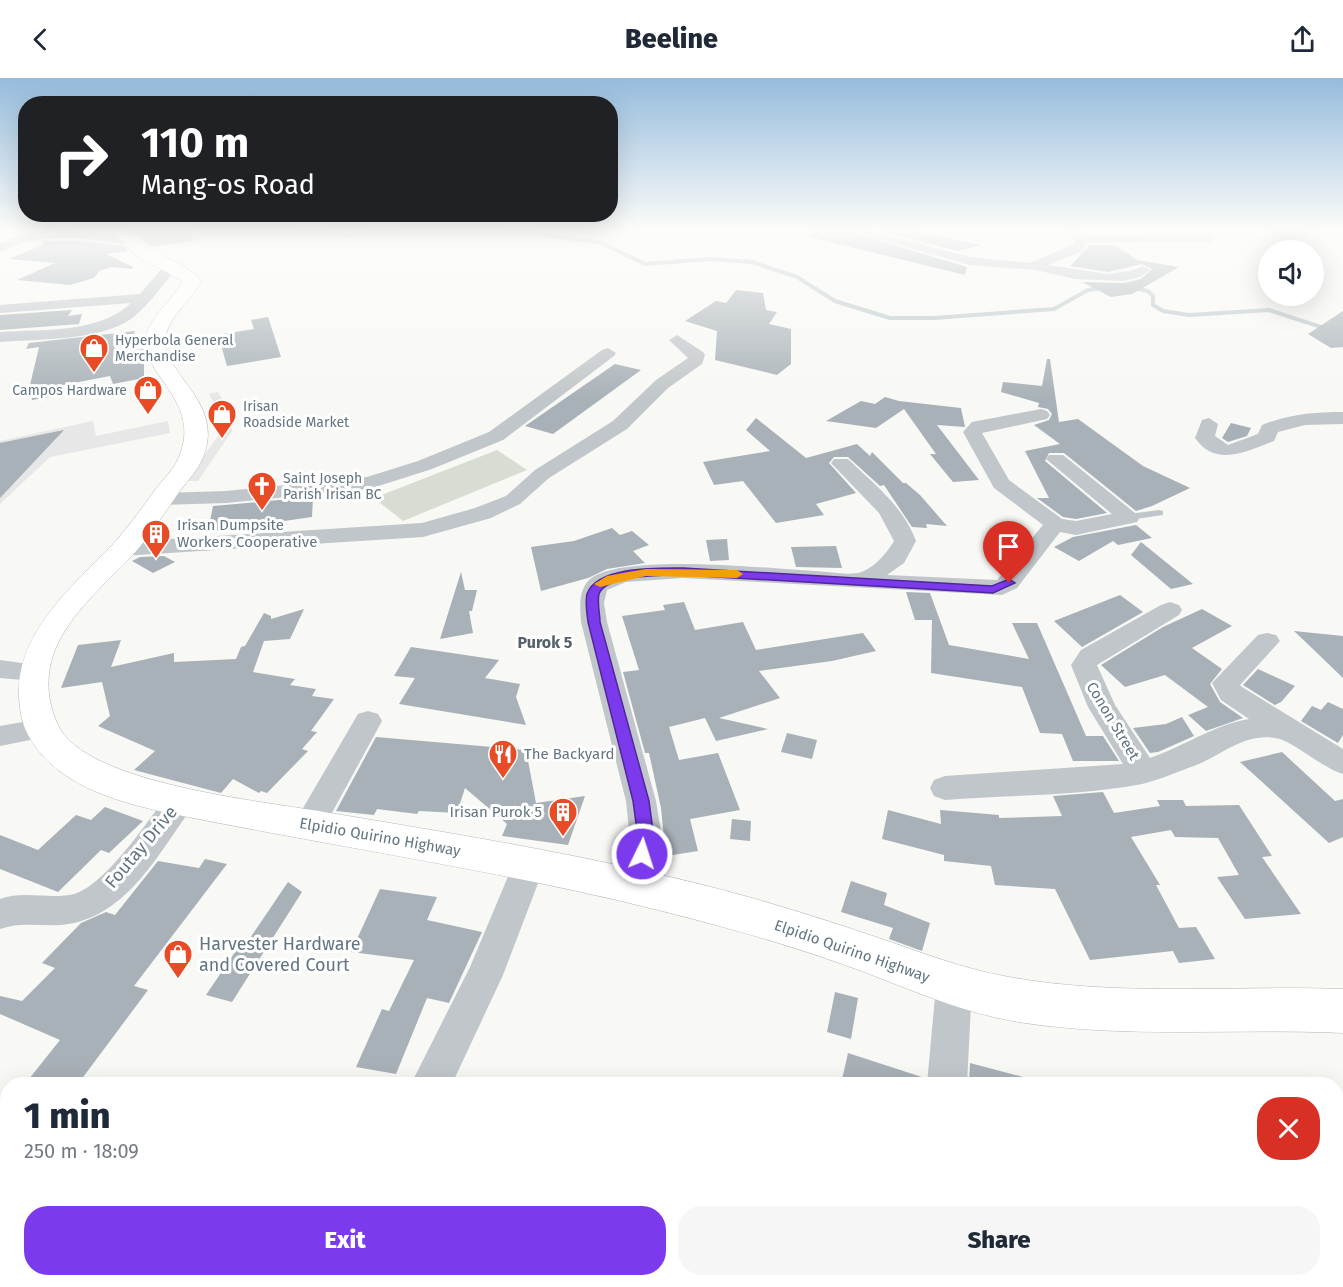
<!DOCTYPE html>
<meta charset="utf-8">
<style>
body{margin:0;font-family:"Fira Sans",sans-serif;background:#f6f6f7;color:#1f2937;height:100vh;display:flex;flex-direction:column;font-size:22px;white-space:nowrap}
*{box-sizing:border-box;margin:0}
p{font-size:20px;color:#747a83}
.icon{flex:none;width:33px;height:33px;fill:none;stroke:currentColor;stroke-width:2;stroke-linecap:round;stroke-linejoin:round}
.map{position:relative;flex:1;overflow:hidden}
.sheet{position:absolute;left:0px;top:999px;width:1344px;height:210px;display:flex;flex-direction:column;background:#fff;border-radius:24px 24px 0 0;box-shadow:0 6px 24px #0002}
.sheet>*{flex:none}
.top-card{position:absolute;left:18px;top:18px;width:600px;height:126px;border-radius:24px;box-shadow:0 6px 24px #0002;background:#202124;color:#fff;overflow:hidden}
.buttons{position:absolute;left:1258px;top:162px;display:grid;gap:12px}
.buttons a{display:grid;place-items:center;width:66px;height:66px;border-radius:50%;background:#fff;box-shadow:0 6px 24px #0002;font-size:30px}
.pin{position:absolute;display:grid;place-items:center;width:51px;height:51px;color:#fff;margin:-62px -26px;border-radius:50% 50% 50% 0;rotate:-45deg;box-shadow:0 0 6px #0007}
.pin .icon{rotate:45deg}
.me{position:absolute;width:66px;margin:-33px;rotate:4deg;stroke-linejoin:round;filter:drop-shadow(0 0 4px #0008)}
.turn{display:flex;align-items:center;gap:21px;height:126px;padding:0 24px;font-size:27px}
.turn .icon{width:78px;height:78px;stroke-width:2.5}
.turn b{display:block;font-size:42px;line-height:51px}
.round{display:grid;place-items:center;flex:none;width:63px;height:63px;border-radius:24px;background:#f6f6f7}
.head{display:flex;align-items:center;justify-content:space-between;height:102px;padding:0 24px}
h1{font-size:36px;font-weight:800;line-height:45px}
.cta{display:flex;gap:12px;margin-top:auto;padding:12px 24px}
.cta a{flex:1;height:69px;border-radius:24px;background:#7c3aed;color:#fff;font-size:24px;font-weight:800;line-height:69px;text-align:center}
.cta a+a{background:#f6f6f7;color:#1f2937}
header{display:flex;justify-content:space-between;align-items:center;height:78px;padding:0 24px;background:#fff;font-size:27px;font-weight:800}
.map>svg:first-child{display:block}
</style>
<header><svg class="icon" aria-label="back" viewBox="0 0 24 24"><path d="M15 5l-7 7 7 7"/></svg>Beeline<svg class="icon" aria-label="share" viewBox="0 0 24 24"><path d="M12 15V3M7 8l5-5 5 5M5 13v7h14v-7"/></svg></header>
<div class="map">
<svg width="1343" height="1209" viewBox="0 0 1343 1209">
<rect width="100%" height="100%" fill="#f8f8f5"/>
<g fill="#e6e7e6">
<polygon points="491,152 595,152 561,161 485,153"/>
<polygon points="218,314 229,333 232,353 198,403 186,403 221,354 219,335 209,316"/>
<polygon points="93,343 96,358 168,343 170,355 50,379 0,426 0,363"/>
</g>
<polygon fill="#d8ddd4" points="497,372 527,392 403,443 374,420"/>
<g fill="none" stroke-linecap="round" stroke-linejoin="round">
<g stroke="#b8c6c9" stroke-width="4">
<polyline points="294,152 348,157 402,152"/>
<polyline points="505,152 599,164 645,186 711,181 752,184 797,199 835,223 890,240 934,240 1054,231 1088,212 1103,210"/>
<polyline points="1133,210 1148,213 1153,218 1153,227 1163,233 1189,237 1269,232 1343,256"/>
</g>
</g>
<g fill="#a8b1b7">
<polygon points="130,152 192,152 193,163 151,169"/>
<polygon points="811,152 844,152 967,189 965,197 810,159"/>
<polygon points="878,152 910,152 981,167 958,173"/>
<polygon points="43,163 78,163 124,168 128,173 106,176 133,189 132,191 112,189 99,193 94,200 70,207 17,202 55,185 9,181 42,167"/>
<polygon points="1090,167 1115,167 1137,182 1179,189 1132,216 1111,219 1082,204 1124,205 1141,201 1152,191 1142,186 1108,194 1070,188"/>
<polygon points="736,212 763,215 766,232 777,234 769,246 791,251 791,286 777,297 715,282 717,253 685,243 716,223 726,225"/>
<polygon points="72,232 68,238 82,236 79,246 0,252 0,237"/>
<polygon points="1343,233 1343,269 1331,270 1308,256"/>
<polygon points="268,239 281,279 227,288 221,267 225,266 223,256 254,251 251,242"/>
<polygon points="135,253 129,273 144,271 144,300 113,306 110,298 63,307 65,316 32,322 30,307 39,269 26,271 29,265"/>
<polygon points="1047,281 1050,281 1059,344 1078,341 1143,388 1190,410 1152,428 1136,433 1064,375 1049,375 1045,383 1107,435 1076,441 1063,439 1037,420 1049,420 1025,373 1060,366 1034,347 1049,342 1052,336 1048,331 1038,329 1039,325 1001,314 1003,304 1042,308"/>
<polygon points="615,286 641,292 553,356 525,348"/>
<polygon points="885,319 899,323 961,330 965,349 937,347 979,402 953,404 930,376 936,376 904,331 876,350 826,343 861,323 875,326"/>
<polygon points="756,340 806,380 857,366 870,378 872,374 903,405 906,405 920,417 947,448 926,446 927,450 912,449 884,407 880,408 848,379 834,379 829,385 856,415 816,426 824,437 776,445 743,403 714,407 703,384 770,373 746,352"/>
<polygon points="1231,345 1251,350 1247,358 1228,364 1222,360"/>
<polygon points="64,352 0,420 0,365"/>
<polygon points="313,419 312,439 208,454 213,428"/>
<polygon points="1136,447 1152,460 1118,467 1113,463 1079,483 1054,469 1073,459"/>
<polygon points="612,450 620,457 632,453 649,467 633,473 645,485 607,491 588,500 541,513 531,469 574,463"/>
<polygon points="727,461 729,482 710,483 706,462"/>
<polygon points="1141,464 1193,506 1171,511 1131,477"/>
<polygon points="836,468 842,490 796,489 791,469"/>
<polygon points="164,478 175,484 153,495 132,483 140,479"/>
<polygon points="461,494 465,512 477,512 472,533 469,533 473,555 440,561"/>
<polygon points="906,514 930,515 949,567 1029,581 1012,545 1037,545 1086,658 1103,658 1119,683 1073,683 1062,656 1040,655 1022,609 931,595 932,542 915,542"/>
<polygon points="1120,517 1143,534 1082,569 1054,543"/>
<polygon points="684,524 695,552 743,544 756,572 863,555 876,573 832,583 759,593 780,620 719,640 768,651 716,663 705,640 669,649 679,682 718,675 740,732 690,741 698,773 660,779 664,760 661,730 649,675 645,675 623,594 639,592 622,538 665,532 663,527"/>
<polygon points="304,531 290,561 264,563 253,594 295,601 290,607 316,611 312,618 334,621 311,653 317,654 302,671 308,673 267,715 261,713 259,715 233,701 221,715 134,692 155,673 98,648 110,638 102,604 61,610 78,567 121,562 111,589 174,575 174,584 236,581 241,569 245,568 264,535 271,538 271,541"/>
<polygon points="1202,531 1232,548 1192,570 1222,591 1210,606 1220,624 1243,640 1206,653 1188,637 1208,629 1165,597 1125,609 1101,587 1163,549"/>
<polygon points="1294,553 1343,558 1343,600 1314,572"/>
<polygon points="411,569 499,582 485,600 520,606 516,619 526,647 399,626 415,600 394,598"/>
<polygon points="1258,591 1295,608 1281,624 1275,627 1243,607"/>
<polygon points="1328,624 1343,631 1343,657 1338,665 1301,643 1312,628 1321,632"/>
<polygon points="1182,639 1194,658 1158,674 1150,675 1133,650 1166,646"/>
<polygon points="787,655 817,662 812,681 781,674"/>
<polygon points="376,659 526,672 536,725 585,718 568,767 502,758 507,746 465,710 457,735 419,733 417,736 377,731 374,737 336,733"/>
<polygon points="1282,674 1335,723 1343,721 1343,759 1329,765 1240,684"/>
<polygon points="1103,714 1114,735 1160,728 1157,722 1183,722 1186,728 1239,727 1272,778 1262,779 1301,836 1245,841 1217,799 1239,797 1218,760 1175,759 1171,752 1131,759 1160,807 1156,807 1179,850 1196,849 1215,881 1179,885 1173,873 1090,882 1055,811 995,807 991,788 944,783 944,777 882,761 888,732 941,746 940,732 999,737 999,740 1062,738 1053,718"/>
<polygon points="105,729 143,743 109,775 101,772 58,814 0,791 0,757 38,772 76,737 91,742"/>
<polygon points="732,741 751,743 750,763 730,761"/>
<polygon points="205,781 227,786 134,908 148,912 78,1006 25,1006 60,962 0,936 0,918 22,923 55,890 42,885 81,845 106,834 115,837 158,783 199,790"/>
<polygon points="851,803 887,815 884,827 930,845 922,873 889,861 893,850 841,834"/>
<polygon points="288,804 302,814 232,924 206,917 241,865 246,866"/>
<polygon points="380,811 437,819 427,842 482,854 449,925 427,920 396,996 356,989 382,931 389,933 414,882 351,874"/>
<polygon points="835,914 858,920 851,961 827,954"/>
<polygon points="848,975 925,1000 925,1006 841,1006"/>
<polygon points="970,985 1027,1000 1026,1006 969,1006"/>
</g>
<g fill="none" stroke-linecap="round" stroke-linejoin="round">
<g stroke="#b4b9bc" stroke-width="1">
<path id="highway" d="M112,152h15c20,27 58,29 74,51 -9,19 -31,34 -35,54 -9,38 64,66 35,127 -6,11 -15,21 -22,30 -16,23 -31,47 -50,67 -45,46 -104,93 -71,166 27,59 205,76 266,87 144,24 288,47 428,86 42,12 83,25 124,39 44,15 87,32 133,40 110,20 223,8 334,12v44c-108,-5 -217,6 -325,-11 -54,-9 -104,-31 -154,-50 -51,-19 -103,-35 -156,-49 -172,-47 -349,-72 -525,-107 -59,-12 -134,-29 -159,-90 -24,-81 42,-133 90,-183 15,-17 28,-35 41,-53 7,-10 18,-19 23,-31 27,-59 -41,-86 -32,-123 5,-21 27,-36 37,-55l-47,-25z"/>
</g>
<polygon fill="#c1c6ca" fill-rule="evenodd" points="1159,432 1163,433 1163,437 1129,442 1124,439 1129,436"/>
<g fill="#c1c6ca" fill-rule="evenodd">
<path d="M61,152l64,6 6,4 -6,4c-31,-4 -63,-10 -94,-3 -11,2 -20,8 -31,11v-9c20,-9 40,-12 61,-13z"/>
<polygon points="846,152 868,152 970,179 1030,185 1072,167 1075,162 1066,152 1080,152 1085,157 1210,156 1216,160 1210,164 1086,165 1082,173 1048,187 1108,196 1130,193 1143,188 1150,192 1140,199 1123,203 1075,201 1036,192 970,187"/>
<path d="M170,186l7,4 -2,3c-14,16 -27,35 -44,48 -32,22 -93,20 -131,23v-10c42,-3 98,2 131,-29l-131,10v-8l140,-11 25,-29z"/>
<polygon points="677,257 703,274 705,277 702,286 668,310 627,351 549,400 520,426 491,440 423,459 122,478 114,476 111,471 114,466 122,464 422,445 475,430 506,418 535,392 613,343 656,302 688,280 669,262"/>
<polygon points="608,270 616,275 614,278 503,362 432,391 369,411 226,425 161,427 154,425 150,421 154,417 161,415 226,413 367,399 418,383 489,354 602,272"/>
<path d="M1041,331l6,2 3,4 -3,4 -65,14 27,47 53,39 14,2 36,-7 -66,-55 3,-4h14l77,62 -3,5 -61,13 -16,-3 -43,56 -15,7 -319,-17 -57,4 -19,8 -3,13 3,19 49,179 6,37 -10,48 -5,10 -12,4 -12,-4 -5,-10 12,-48 -4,-37 -45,-179c-1,-15 -3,-32 9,-43 33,-27 181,-10 226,-8 13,1 29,4 41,2 15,-2 30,-20 37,-32l-15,-28 -48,-50 3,-4h14c26,25 55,47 68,82l-12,22 -17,12 110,5 46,-55 -49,-37 -31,-56 9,-10z"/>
<path d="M1343,334v12l-38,1 -27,7 -4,9c-27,10 -58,27 -79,-3l7,-18 7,-2 9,6 -3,12 13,9 30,-11 4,-9c27,-11 53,-13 81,-13z"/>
<path d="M1170,524l9,3 3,5 -3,5 -82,50 18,40 35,53c33,-11 65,-34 99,-39l-28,-19 -9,-17 46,-48 9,-2 9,2 4,6 -40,44 2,2 101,62v25c-21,-6 -51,-34 -68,-36 -32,-5 -54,18 -81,28 -17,6 -35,14 -52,18 -64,12 -132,11 -197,16l-11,-4 -4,-8 4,-8 11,-4 178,-12 -35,-57 -17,-42 10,-15 80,-45z"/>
<polygon points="0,582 43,588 47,594 43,600 34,603 0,600"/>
<polygon points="368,633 378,636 382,643 321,755 310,759 299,755 294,746 299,737 358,636"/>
<polygon points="40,641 50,644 54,651 50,658 0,668 0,648"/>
<path d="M180,711l11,4 4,8 -4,8c-32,44 -61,101 -117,114 -25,6 -49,-3 -74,6v-30c25,-9 50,1 74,-5 32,-9 75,-75 95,-101z"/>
<polygon points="529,773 541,777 545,787 503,897 452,1006 411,1006 470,889 517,777"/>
<polygon points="954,891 967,896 972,908 967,1006 927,1006 936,908 941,896"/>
<polygon points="322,1202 369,1202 366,1209 319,1209"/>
<rect x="911" y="1202" width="46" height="7"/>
</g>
<use href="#highway" fill="#fff" fill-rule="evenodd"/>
</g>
<linearGradient id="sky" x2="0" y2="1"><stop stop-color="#95bbdc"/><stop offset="0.47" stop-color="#fcfcfa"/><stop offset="1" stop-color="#fcfcfa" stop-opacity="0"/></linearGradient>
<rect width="1343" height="322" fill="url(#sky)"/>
<path fill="#7c3aed" stroke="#51269a" stroke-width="1.5" d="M683,490l309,18 17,-7 6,4 -22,10 -310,-18c-18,0 -77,-1 -84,19 -2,8 1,20 1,28l49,179 5,37 -6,20h-12l-2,-4 4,-16 -5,-37 -45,-179c-1,-8 -3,-20 -1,-28 10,-28 71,-26 96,-26z"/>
<polygon fill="#f59e0b" points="646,491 737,492 743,496 737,500 646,498 600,509 594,506 607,498"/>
<defs>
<g id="shop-pin" transform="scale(1.5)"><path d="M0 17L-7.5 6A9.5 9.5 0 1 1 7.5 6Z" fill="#e74c27" stroke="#fff"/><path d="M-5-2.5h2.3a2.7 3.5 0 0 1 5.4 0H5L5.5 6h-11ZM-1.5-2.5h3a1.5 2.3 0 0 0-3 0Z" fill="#fff"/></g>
<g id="church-pin" transform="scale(1.5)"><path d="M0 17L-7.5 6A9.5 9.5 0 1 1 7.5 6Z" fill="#e74c27" stroke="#fff"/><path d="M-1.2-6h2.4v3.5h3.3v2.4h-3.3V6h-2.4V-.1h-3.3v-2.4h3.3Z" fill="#fff"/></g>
<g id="building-pin" transform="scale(1.5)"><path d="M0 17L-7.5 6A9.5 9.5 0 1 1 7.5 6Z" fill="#e74c27" stroke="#fff"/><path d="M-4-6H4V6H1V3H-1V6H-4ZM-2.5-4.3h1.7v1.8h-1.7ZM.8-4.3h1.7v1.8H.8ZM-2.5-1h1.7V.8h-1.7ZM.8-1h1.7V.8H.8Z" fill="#fff"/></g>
<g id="restaurant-pin" transform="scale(1.5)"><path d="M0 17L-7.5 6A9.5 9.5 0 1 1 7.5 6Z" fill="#e74c27" stroke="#fff"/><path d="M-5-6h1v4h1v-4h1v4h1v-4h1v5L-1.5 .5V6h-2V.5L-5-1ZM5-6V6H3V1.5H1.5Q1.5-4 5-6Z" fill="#fff"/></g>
</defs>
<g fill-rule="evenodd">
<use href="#shop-pin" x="94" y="270"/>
<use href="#shop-pin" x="148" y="312"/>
<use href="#shop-pin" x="222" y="336"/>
<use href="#church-pin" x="262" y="408"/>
<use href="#building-pin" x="156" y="456"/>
<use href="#restaurant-pin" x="503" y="676"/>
<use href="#building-pin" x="563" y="734"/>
<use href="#shop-pin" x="178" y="876"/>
</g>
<g text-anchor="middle" stroke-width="6" stroke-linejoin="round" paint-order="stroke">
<g font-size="14" fill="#627581" stroke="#fff" text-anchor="start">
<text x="115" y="267">Hyperbola General<tspan x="115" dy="16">Merchandise</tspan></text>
<text x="127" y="317" text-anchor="end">Campos Hardware</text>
<text x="243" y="333">Irisan<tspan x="243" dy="16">Roadside Market</tspan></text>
<text x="283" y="405">Saint Joseph<tspan x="283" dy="16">Parish Irisan BC</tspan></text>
</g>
<g font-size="15" fill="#627581" stroke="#fff" text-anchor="start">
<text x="177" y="452">Irisan Dumpsite<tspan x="177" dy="17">Workers Cooperative</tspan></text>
<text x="524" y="681">The Backyard</text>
<text x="542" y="739" text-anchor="end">Irisan Purok 5</text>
</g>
<g font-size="15" fill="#627581" stroke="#fff">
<text transform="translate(1113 643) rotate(59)" y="5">Conon Street</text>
<text transform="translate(380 759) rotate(10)" y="5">Elpidio Quirino Highway</text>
<text transform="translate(852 873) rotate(19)" y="5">Elpidio Quirino Highway</text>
</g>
<g font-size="16" font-weight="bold" fill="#55626c" stroke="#fff">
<text x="545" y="570">Purok 5</text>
</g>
<g font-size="18" fill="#627581" stroke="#fff">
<text transform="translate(141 769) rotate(-50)" y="6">Foutay Drive</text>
</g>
<g font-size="18" fill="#627581" stroke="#fff" text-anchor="start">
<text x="199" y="872">Harvester Hardware<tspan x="199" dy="21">and Covered Court</tspan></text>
</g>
</g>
</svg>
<div class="buttons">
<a><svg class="icon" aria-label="sound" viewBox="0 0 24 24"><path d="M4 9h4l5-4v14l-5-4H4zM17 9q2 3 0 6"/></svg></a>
</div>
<div class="pin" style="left:1009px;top:505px;background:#d93025"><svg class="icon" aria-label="arrive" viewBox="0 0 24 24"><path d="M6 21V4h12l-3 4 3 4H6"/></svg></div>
<svg class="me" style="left:642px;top:776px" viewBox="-20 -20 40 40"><circle r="17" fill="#7c3aed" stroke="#fff" stroke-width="3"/><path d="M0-11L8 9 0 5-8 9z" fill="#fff"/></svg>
<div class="top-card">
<div class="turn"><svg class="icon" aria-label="right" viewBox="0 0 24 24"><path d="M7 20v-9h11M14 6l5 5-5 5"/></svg><div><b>110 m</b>Mang-os Road</div></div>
</div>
<section class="sheet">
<div class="head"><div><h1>1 min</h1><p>250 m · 18:09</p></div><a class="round" style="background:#d93025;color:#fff"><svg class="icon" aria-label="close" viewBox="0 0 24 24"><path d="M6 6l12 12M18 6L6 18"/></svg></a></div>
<div class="cta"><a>Exit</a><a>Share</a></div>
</section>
</div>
